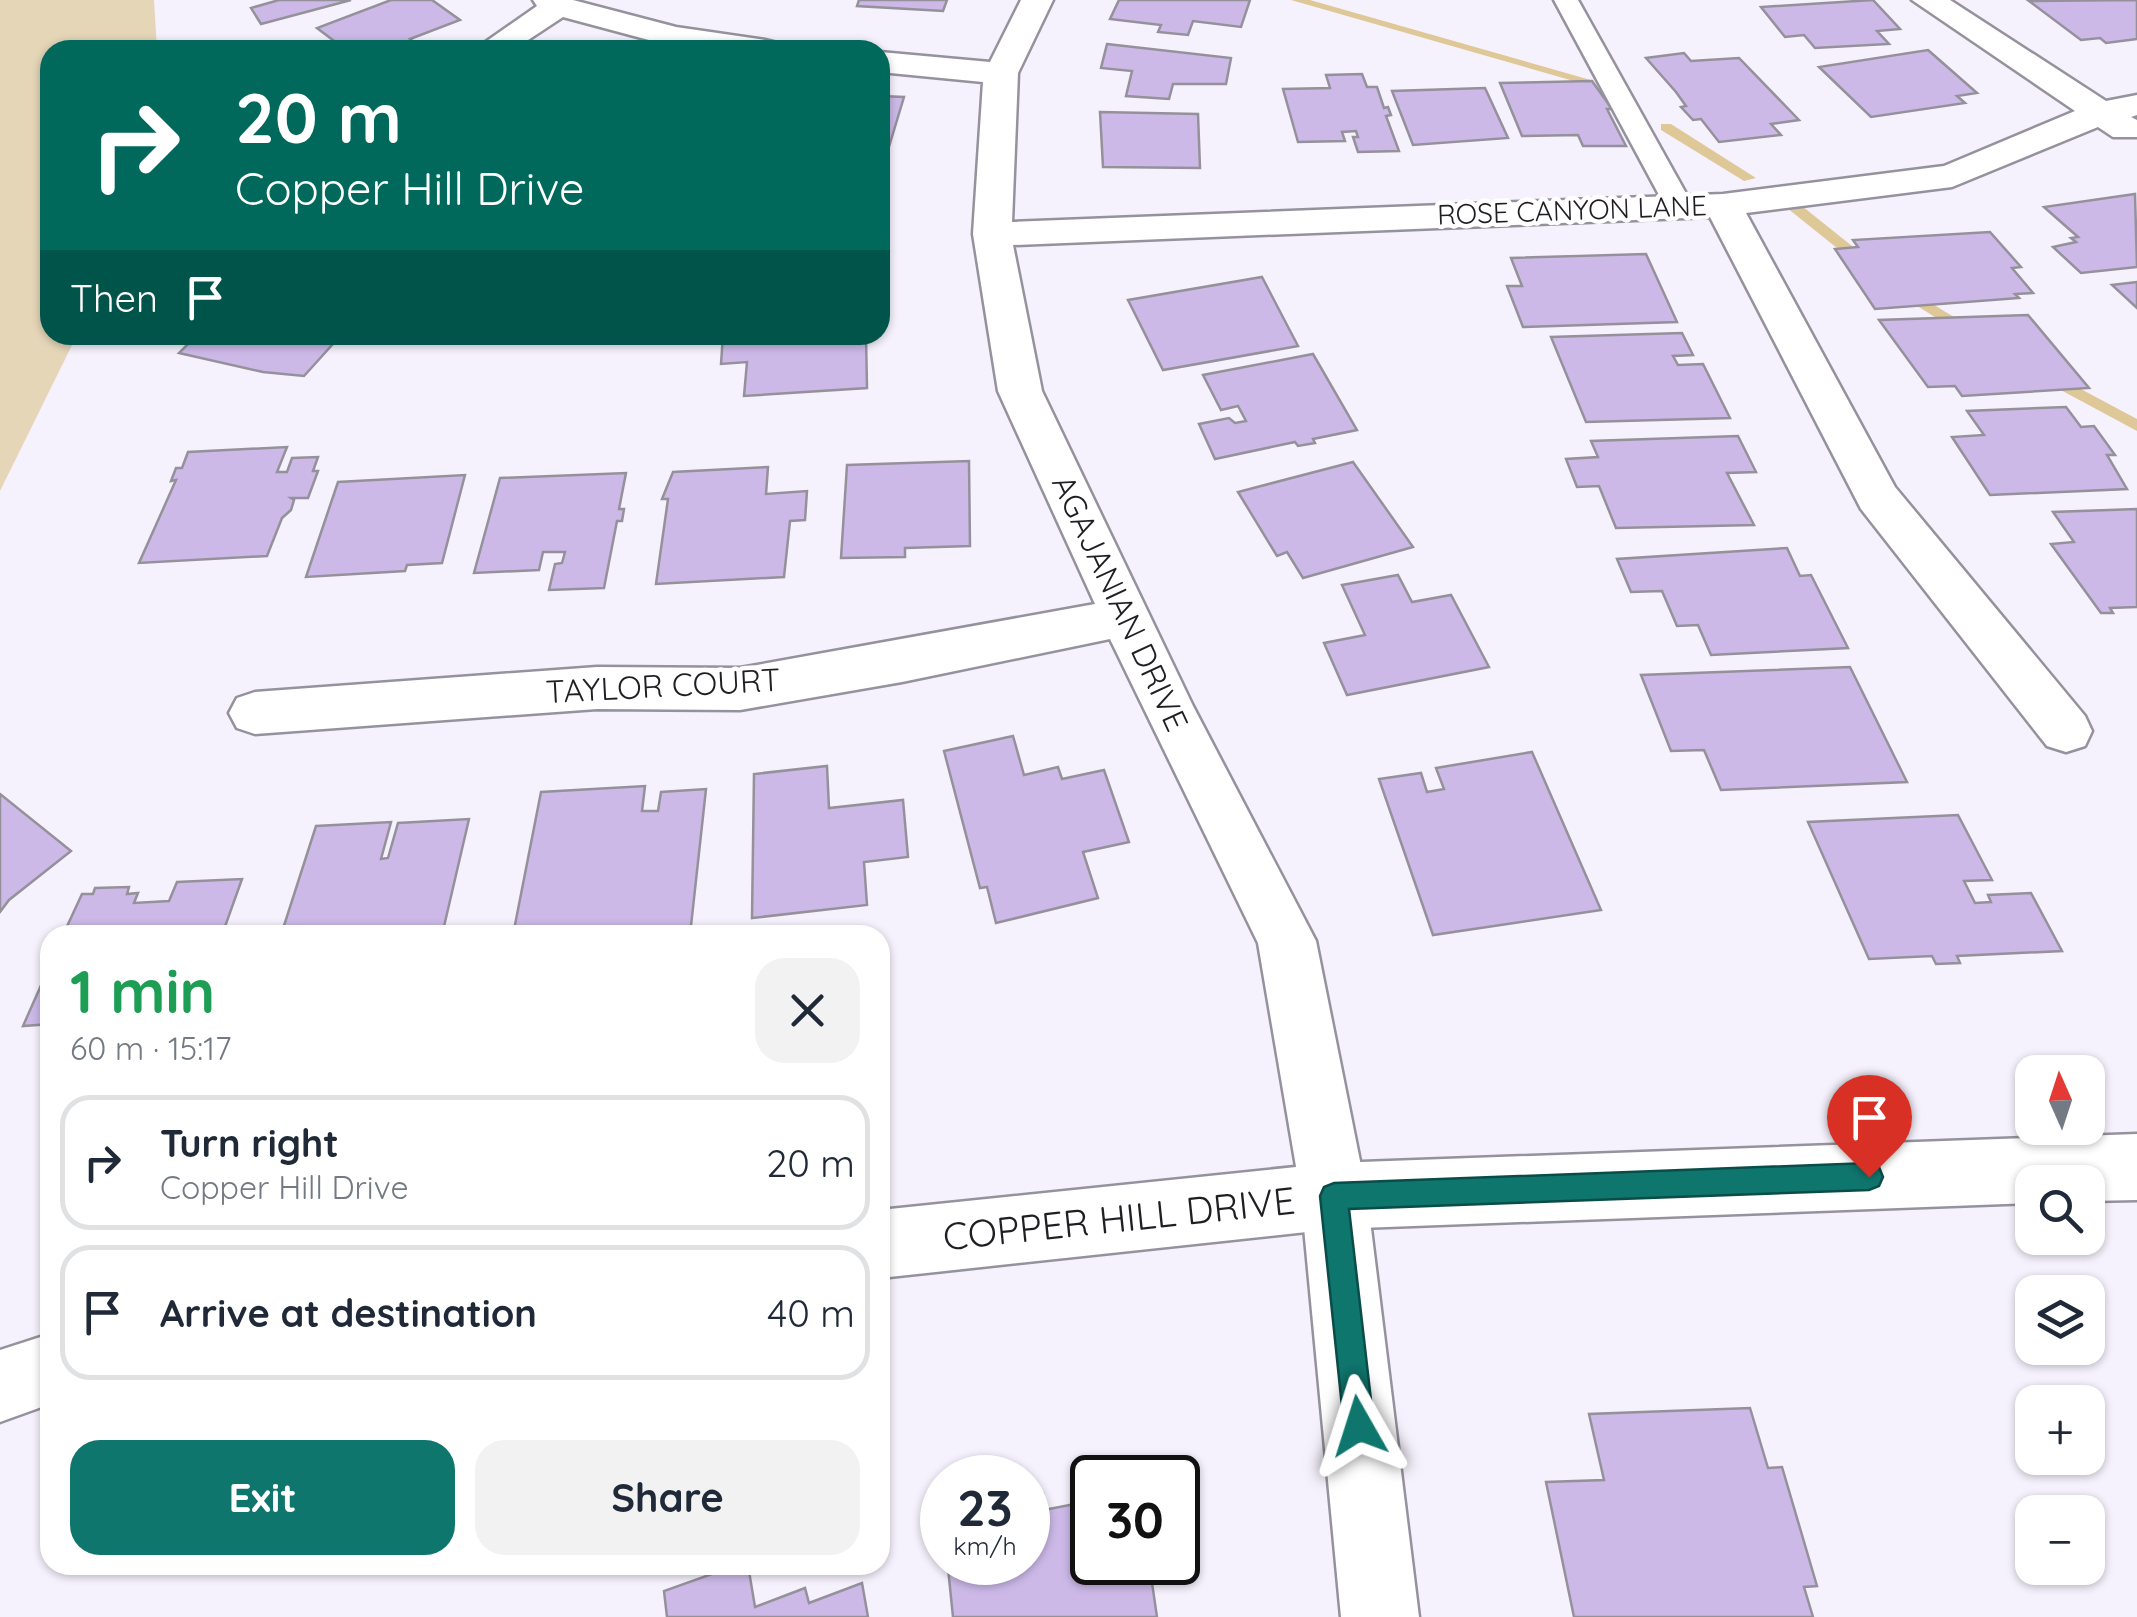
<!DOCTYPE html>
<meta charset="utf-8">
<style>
body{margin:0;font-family:Quicksand,sans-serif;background:#f2f2f3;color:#1f2937;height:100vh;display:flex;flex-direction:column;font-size:38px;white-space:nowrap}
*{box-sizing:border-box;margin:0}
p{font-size:32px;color:#747a83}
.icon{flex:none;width:55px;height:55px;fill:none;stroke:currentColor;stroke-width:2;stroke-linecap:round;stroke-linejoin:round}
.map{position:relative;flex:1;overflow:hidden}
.sheet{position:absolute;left:40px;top:925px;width:850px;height:650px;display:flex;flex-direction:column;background:#fff;border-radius:30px;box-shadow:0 2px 8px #0004}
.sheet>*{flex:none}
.hud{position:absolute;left:40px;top:40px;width:850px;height:305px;border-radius:30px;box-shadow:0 2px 8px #0004;background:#00695c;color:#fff;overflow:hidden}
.needle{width:65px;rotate:357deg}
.buttons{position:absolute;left:2015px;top:1055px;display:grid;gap:20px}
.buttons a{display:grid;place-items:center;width:90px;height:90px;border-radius:20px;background:#fff;box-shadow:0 2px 8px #0004;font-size:50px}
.speed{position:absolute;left:920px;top:1455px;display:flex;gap:20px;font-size:50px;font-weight:700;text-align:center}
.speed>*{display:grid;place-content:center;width:130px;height:130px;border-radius:50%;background:#fff;box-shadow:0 2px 8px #0004;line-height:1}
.speed small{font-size:25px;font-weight:400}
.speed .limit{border:5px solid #111;border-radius:15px;background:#fff;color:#111}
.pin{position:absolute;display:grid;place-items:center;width:85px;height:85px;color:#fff;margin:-102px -42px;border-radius:50% 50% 50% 0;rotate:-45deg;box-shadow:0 0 10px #0007}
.pin .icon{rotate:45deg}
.me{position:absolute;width:110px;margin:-55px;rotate:354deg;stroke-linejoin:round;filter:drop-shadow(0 0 8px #0008)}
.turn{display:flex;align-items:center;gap:35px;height:210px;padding:0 30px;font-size:45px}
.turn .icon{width:130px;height:130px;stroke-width:2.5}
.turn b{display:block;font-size:70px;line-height:85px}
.then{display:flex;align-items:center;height:95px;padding:0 30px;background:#0003;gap:20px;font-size:38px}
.round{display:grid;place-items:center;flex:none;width:105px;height:105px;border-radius:30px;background:#f2f2f3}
.headline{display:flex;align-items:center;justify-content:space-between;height:170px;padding:0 30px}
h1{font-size:60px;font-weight:800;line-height:75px;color:#1e9e55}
.action{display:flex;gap:20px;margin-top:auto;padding:20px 30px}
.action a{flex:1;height:115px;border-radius:30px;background:#0f766e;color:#fff;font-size:40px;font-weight:800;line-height:115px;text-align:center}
.action a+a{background:#f2f2f3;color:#1f2937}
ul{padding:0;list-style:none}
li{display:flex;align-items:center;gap:30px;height:135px;margin:0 20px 15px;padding:0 10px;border:5px solid #e0e1e3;border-radius:30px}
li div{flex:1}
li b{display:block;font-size:38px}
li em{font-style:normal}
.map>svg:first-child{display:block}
</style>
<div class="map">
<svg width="2137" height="1617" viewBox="0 0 2137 1617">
<rect width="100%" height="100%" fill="#f6f2fd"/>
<polygon fill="#e5d6b8" points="0,0 154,0 157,50 50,50 50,335 77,335 0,491"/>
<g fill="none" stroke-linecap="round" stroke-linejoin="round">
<g fill="#dfc898" fill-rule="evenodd">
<polygon points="1291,0 1310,0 1594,81 1584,84"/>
<polygon points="1661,124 1671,124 1756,178 1744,181 1661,130"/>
<polygon points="1782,198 1792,198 1872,262 1872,268 1862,268 1782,204"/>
<polygon points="1903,286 1972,328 1972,334 1962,334 1898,294 1898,288"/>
<polygon points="2049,372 2137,419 2137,431 2044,381 2041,377"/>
</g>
</g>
<g fill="#ccb9e8" stroke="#95919b" stroke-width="2.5">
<polygon points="351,0 261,24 251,8 279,0"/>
<polygon points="391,0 432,0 460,20 410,39 416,44 400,50 384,50 377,44 346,50 317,28"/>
<polygon points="947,0 943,11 857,6 859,0"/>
<polygon points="1119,0 1250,0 1241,27 1193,21 1188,35 1158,32 1161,25 1110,19"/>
<polygon points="1873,0 1900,29 1877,31 1889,44 1815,48 1804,35 1785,37 1761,7"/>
<polygon points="2137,0 2137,39 2106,43 2100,38 2081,40 2029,1"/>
<polygon points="1107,44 1231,58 1226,84 1173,84 1169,99 1126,96 1132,71 1101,68"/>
<polygon points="1928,50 1977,93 1957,96 1965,103 1871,117 1819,67"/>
<polygon points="1684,53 1691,61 1739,58 1799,120 1771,124 1781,135 1719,142 1701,119 1693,120 1681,107 1686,106 1676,92 1646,58"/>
<polygon points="1362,74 1367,87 1377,87 1384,108 1388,107 1391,115 1386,116 1399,151 1358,152 1353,137 1358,137 1356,131 1342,132 1345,141 1298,142 1283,89 1330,88 1326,75"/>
<polygon points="1592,81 1612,109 1607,109 1626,146 1583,146 1578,135 1522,136 1500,83"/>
<polygon points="1485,88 1508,138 1413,145 1392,91"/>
<polygon points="880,96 904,97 888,150 880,149"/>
<polygon points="1100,112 1198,114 1200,168 1103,167"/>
<polygon points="2135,194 2137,267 2081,273 2053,247 2076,242 2071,238 2078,237 2044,207"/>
<polygon points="1990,232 2021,267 2012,268 2033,293 2015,294 2019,298 1875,309 1835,249 1858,247 1853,240"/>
<polygon points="1646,254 1677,322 1523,327 1507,286 1522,286 1511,258"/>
<polygon points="1262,277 1298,346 1163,370 1128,300"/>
<polygon points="2137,282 2137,308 2112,285"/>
<polygon points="2028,315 2089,388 1962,396 1955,386 1928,387 1879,320"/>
<polygon points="1682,333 1693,355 1673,356 1678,365 1703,364 1730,418 1586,422 1551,337"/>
<polygon points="197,335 341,335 304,376 263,372 179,353"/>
<polygon points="723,335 866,335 867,388 744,396 747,362 721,364"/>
<polygon points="1313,354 1357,430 1313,439 1315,443 1298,446 1295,442 1215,459 1199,424 1229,418 1235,423 1246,421 1238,406 1221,410 1203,375"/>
<polygon points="2066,407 2081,427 2094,426 2115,455 2107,455 2127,489 1990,495 1952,437 1984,435 1967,411"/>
<polygon points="1738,436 1756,472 1727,473 1754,525 1616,528 1599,486 1577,487 1566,459 1598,457 1591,441"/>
<polygon points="287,447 277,472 287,472 292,458 318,457 313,471 318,471 308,498 291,498 294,500 291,510 282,518 267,556 139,563 176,480 171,481 176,468 182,468 188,452"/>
<polygon points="969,461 970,546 905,548 905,557 841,558 847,465"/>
<polygon points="1353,462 1413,547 1303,578 1287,552 1277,556 1238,492"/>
<polygon points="768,467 766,494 807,491 805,520 790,521 784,577 656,584 668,499 662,499 673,472"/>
<polygon points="626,473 619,509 624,509 622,521 617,521 604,588 549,590 555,564 562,563 565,552 543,552 539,570 474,573 500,478"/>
<polygon points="465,475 442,563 407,565 405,571 306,577 338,482"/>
<polygon points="2137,509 2137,607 2110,608 2113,613 2101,613 2051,544 2074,542 2053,512"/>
<polygon points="1787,548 1800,576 1811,575 1848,648 1711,655 1698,625 1677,626 1662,591 1631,592 1617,559"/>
<polygon points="1398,575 1412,602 1451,595 1489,667 1347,695 1324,643 1365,635 1342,585"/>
<polygon points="1850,667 1907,782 1721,790 1704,750 1671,751 1641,675"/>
<polygon points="1013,736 1024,775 1058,767 1062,779 1104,770 1129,842 1083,852 1098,898 996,923 987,887 980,888 944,751"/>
<polygon points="1532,752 1601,910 1433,935 1379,779 1421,773 1427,792 1444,789 1436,768"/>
<polygon points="827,766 829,808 903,800 908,857 864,862 867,905 752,918 754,774"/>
<polygon points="645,786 642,811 658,811 661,792 706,789 690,935 513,935 541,792"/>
<polygon points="0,794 71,851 9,900 0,912"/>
<polygon points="1958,815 1992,880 1964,881 1975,903 1991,902 1988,895 2031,893 2062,951 1957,956 1960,963 1936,964 1932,956 1869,959 1808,822"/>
<polygon points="469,819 442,935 281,935 316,826 391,822 381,859 388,858 398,823"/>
<polygon points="242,879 222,935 63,935 82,894 93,894 95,888 129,887 127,894 138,893 134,903 169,901 177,882"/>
<polygon points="50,965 50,1024 23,1026"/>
<polygon points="1750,1408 1768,1468 1782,1467 1817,1586 1804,1587 1813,1617 1574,1617 1546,1482 1604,1480 1589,1414"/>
<polygon points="1123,1463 1134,1478 1092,1478 1092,1562 1149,1562 1157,1617 953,1617 948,1568 960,1562 1028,1562 1028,1497 1043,1494 1044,1510 1080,1503 1078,1488 1085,1469"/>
<polygon points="737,1565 748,1565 755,1607 805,1588 809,1603 862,1583 868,1617 667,1617 664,1591"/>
</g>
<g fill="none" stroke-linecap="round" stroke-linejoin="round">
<g stroke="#96929d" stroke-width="5">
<polygon id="service" points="1554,0 1578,0 1693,206 1689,212 1669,212 1665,206"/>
</g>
<g stroke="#96929d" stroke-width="5">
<g id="minor">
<polygon points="533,0 573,0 676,27 765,40 777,43 782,50 675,47 563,17 513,50 474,50 537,6"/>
<polygon points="1021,0 1053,0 1018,73 1012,222 1723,194 1944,166 2075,111 1912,0 1950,0 2106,101 2137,95 2137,115 2131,117 2137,120 2137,137 2113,137 2098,127 1952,187 1746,213 1895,487 2085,716 2092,731 2085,746 2066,752 2047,746 1861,509 1710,217 1013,245 1042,391 1193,706 1316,941 1367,1196 1419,1617 1341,1617 1301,1196 1258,943 1110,639 902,682 740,710 597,709 255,734 237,728 229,713 237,698 255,692 597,667 740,668 1095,604 998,391 973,234 983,82 880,72 880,52 990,62"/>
</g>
</g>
<g stroke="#96929d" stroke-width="5">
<g id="secondary">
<polygon points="2137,1134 2137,1200 2088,1201 2088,1182 2032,1182 2032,1203 1334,1229 880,1278 880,1210 1334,1163"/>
<polygon points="50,1334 50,1404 0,1422 0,1350"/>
</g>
</g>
<use href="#service" fill="#fff" fill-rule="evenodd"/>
<use href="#minor" fill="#fff" fill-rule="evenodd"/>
<use href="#secondary" fill="#fff" fill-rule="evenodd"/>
</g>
<polygon fill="#0f766e" stroke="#0a4d48" stroke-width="2.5" points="1869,1163 1879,1167 1883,1177 1879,1186 1869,1190 1349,1209 1374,1426 1370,1436 1359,1441 1348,1436 1344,1426 1320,1196 1324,1187 1334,1183"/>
<g text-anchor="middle" stroke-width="9" stroke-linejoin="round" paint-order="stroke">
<g font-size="28" fill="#201e22" stroke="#fff">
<text transform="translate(1572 210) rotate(-2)" y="10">ROSE CANYON LANE</text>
</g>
<g font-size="32" fill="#201e22" stroke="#fff">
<text transform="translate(1120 603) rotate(65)" y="11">AGAJANIAN DRIVE</text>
<text transform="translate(663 686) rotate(-3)" y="11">TAYLOR COURT</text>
</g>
<g font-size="38" fill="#201e22" stroke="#fff">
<text transform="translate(1119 1219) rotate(-6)" y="13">COPPER HILL DRIVE</text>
</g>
</g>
</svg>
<div class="buttons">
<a><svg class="needle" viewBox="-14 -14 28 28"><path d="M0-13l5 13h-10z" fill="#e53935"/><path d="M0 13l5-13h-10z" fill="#747a83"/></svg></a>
<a><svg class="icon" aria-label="search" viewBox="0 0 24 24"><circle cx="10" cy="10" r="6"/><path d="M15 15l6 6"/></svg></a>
<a><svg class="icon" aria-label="layers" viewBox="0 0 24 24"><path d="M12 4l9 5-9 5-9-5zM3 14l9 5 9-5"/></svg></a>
<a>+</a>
<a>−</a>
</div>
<div class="speed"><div>23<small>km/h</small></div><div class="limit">30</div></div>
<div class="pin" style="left:1869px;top:1177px;background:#d93025"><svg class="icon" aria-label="arrive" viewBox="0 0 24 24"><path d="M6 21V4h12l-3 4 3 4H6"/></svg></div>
<svg class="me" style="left:1359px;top:1426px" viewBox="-20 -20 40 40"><path d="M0-17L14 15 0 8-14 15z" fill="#0f766e" stroke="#fff" stroke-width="4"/></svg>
<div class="hud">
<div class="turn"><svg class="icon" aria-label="right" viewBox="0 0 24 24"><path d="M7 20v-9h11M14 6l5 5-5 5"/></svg><div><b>20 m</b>Copper Hill Drive</div></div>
<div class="then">Then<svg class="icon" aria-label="arrive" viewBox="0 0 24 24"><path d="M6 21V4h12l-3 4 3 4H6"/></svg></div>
</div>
<section class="sheet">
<div class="headline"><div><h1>1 min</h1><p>60 m · 15:17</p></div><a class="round"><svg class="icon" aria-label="close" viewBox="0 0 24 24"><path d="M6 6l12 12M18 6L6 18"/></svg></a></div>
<ul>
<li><svg class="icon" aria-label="right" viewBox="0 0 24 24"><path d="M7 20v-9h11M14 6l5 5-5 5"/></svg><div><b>Turn right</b><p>Copper Hill Drive</p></div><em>20 m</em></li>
<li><svg class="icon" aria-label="arrive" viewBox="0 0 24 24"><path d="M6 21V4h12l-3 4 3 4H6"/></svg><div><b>Arrive at destination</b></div><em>40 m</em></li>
</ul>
<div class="action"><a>Exit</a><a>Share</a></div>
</section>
</div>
